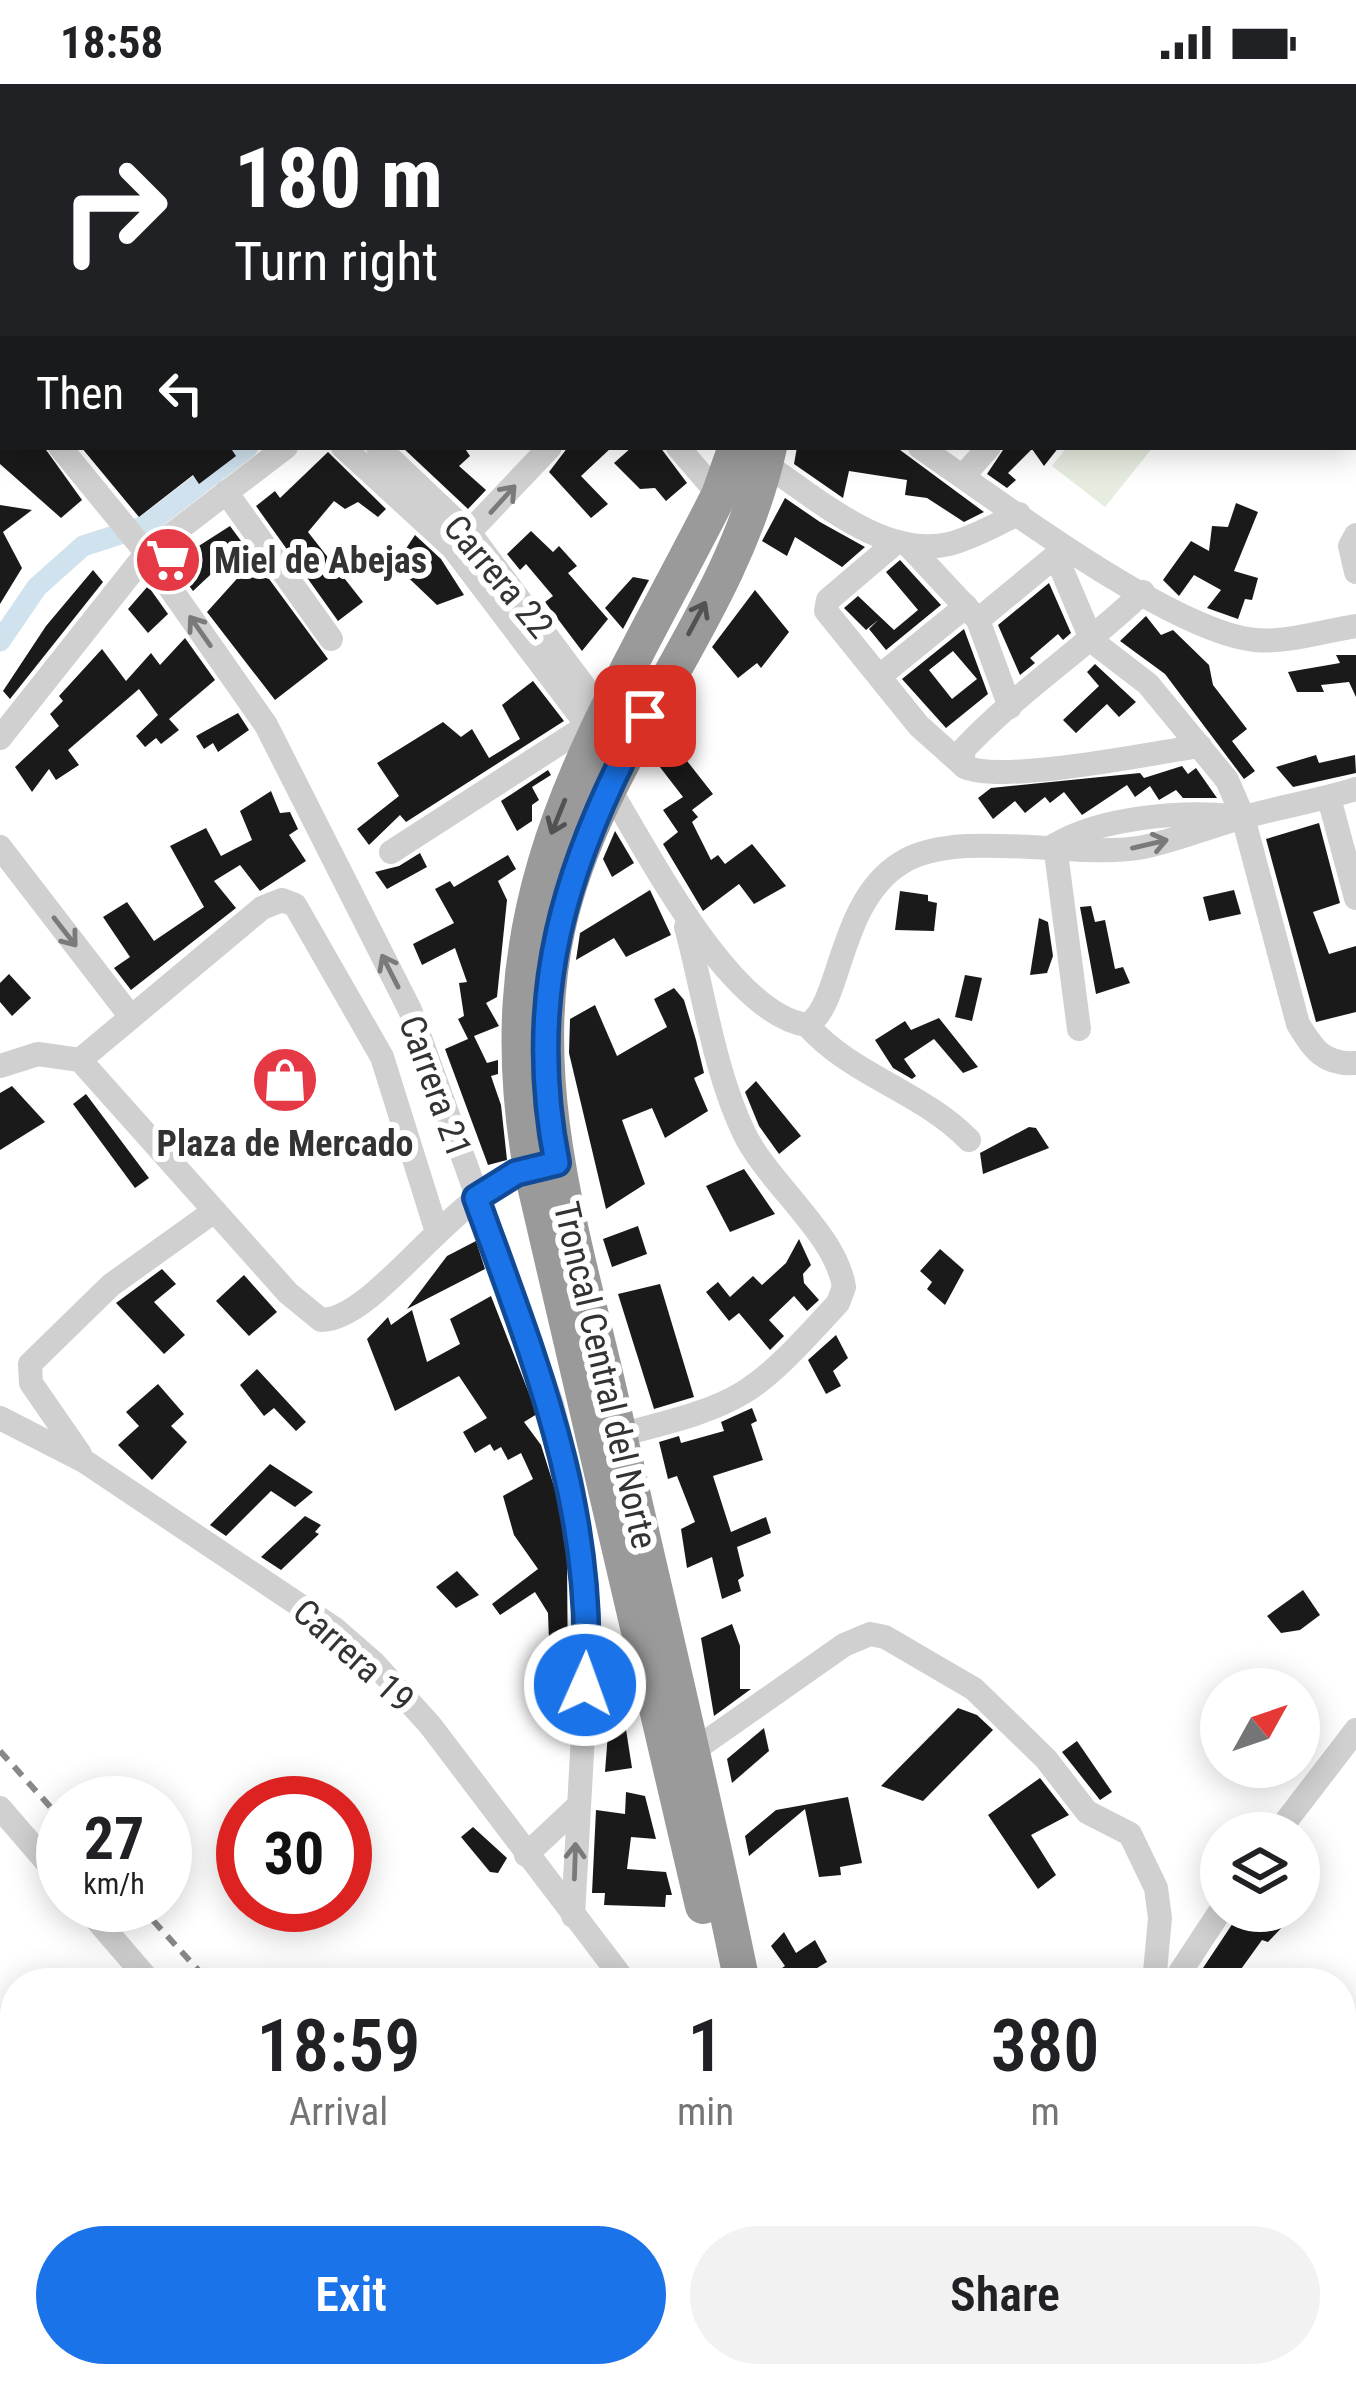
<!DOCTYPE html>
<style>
body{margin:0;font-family:"Roboto Condensed",sans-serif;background:#f2f2f2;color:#202124;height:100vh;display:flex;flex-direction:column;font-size:45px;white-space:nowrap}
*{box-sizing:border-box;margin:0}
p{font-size:39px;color:#757577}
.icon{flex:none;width:66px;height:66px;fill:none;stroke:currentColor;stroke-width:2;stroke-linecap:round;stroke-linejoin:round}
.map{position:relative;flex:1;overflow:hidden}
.sheet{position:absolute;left:0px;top:1884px;width:1356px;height:420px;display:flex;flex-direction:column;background:#fff;border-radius:48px 48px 0 0;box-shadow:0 6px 30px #0003}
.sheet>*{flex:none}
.guide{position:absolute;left:0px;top:0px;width:1356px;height:366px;box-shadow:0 6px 30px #0003;background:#202124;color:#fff;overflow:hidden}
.needle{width:78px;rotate:50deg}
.fabs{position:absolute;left:1200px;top:1584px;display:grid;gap:24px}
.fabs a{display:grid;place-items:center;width:120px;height:120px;border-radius:50%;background:#fff;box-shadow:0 6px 30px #0003;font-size:60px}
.speed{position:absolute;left:36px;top:1692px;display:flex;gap:24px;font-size:60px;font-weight:700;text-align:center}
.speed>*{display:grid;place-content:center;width:156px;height:156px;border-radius:50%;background:#fff;box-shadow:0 6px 30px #0003;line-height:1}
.speed small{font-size:30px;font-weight:400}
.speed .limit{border:18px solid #d22;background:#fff;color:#111}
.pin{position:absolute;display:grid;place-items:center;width:102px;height:102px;color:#fff;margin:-51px;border-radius:24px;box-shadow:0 6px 18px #0006}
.me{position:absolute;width:132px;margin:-66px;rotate:2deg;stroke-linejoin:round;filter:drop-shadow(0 0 9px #0008)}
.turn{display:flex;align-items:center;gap:42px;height:252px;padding:0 36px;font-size:54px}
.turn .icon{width:156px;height:156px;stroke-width:2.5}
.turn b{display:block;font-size:84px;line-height:102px}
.then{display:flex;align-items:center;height:114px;padding:0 36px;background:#0003;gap:24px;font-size:45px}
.eta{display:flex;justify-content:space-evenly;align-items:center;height:204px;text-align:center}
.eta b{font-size:72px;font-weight:600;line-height:84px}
.primary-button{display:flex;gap:24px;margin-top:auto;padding:24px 36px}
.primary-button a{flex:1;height:138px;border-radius:72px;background:#1a73e8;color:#fff;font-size:48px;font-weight:600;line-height:138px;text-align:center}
.primary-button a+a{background:#f2f2f2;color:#202124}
.status{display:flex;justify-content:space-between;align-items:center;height:84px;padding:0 60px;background:#fff;direction:ltr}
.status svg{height:33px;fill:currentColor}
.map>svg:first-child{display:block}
</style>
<div class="status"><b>18:58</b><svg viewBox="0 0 49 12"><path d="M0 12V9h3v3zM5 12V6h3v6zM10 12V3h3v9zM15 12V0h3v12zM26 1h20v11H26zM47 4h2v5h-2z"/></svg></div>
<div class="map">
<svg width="1356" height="2304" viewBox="0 0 1356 2304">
<rect width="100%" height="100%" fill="#fff"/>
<polygon fill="#e6ecdf" points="1067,363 1153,363 1105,423 1052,382"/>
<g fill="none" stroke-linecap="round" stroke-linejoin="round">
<g stroke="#cfe2ee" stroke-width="21">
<polyline points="471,3 473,0"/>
<polyline points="0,557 37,503 83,462 145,442 248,363"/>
</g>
</g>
<g fill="#1a1a1a" fill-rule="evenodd">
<polygon points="0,363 44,363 82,416 61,434 0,380"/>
<polygon points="81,363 230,363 236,372 199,400 193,391 139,433"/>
<polygon points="402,363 464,363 470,372 459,382 486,406 468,425"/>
<polygon points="568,363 612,363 581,392 608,420 591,434 549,388"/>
<polygon points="632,363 660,363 687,399 666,417 655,404 640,405 614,379"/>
<polygon points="797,363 896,363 984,428 964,438 927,414 905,411 907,396 849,387 843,414 794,380"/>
<polygon points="1005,363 1059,363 1044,382 1032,365 1008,389 1016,396 1007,404 987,390"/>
<polygon points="328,368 386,425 378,433 358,418 345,425 334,417 308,448 363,518 338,537 256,422 275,407 280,414"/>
<polygon points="785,414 820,438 865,463 842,483 795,453 787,472 762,457"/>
<polygon points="1236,419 1258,428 1234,487 1258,494 1252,516 1245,515 1238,535 1207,524 1221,506 1194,491 1179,512 1163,496 1191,457 1209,467 1212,442 1228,443"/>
<polygon points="0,421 32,426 3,448 22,484 0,520"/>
<polygon points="230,442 328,575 275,616 207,528 252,478 238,465 193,507 172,479"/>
<polygon points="531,447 553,468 559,462 577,482 568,489 608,535 582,567 545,518 553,512 526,480 520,486 507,470"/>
<polygon points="415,451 441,475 464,511 437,521 395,481"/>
<polygon points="900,476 941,521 886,566 869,545 878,536 866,546 844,524 858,512 894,546 918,526 886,488"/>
<polygon points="93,486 103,498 10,615 3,607 46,542"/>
<polygon points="633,493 649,496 623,545 605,524"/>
<polygon points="1049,499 1071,549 1063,556 1058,550 1030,574 1035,579 1020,591 998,541"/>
<polygon points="148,502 168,530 148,549 128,525"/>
<polygon points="755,506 789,548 761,584 757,579 738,594 712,563"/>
<polygon points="1146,532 1161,551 1173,546 1209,581 1213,601 1247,645 1232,657 1255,687 1244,695 1165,590 1120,557"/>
<path d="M964,545l24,65 -42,34 -44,-49zM953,567l24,28 -25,20 -23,-29z"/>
<polygon points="185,554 215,596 169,635 179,646 161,660 156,654 145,663 136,652 158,631 139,605 68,666 79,681 56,696 49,685 32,708 15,683 59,642 50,630 63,617 59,612 102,565 126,597 151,569 160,581"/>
<polygon points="1336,571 1356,571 1356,613 1349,598 1321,601 1324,608 1297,608 1288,588 1340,579"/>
<polygon points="1095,580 1136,618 1119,633 1107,620 1076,649 1063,636 1099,602 1087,588"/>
<polygon points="533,597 564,637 406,738 400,731 369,761 357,745 399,712 377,679 443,638 461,653 472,645 489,674 520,655 502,621"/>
<polygon points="238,629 249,646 218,668 213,659 204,665 196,652"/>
<polygon points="669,654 713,710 692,726 698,733 692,738 711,776 718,771 725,780 752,760 786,802 754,820 739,800 703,827 663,760 678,748 663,726 683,713 656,678"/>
<polygon points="1316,671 1319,679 1355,671 1356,689 1293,703 1276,683"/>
<polygon points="1182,682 1188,690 1196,684 1217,714 1183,714 1176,706 1159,716 1150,702 1135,713 1127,701 1082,731 1064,708 1050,719 1045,713 1025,729 1015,717 993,735 978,714 991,704 1140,689 1144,694"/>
<polygon points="548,686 551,691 532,703 539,716 532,721 532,737 517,747 501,717"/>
<polygon points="271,707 280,729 290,728 298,745 289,751 306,777 260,807 240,781 214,797 236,824 131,906 114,884 130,873 103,833 127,818 154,857 204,823 170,762 206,744 221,772 252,756 240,727"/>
<polygon points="1319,739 1340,819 1313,828 1329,870 1356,862 1356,928 1316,938 1266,755"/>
<polygon points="615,747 634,779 612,793 603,775"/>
<polygon points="420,769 427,783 387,805 375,788 399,782"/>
<polygon points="508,771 516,785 498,797 507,816 497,913 486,919 499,942 474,952 487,979 498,976 498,990 491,992 501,1021 507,1076 488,1081 445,965 468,955 458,935 464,932 459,899 467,898 455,864 422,881 413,860 454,839 435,805 450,797 454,803"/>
<polygon points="650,806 671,851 626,873 614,854 576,876 580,849"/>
<polygon points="1234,806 1241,830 1209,837 1203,813"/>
<polygon points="900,807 928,811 928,817 937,819 934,847 895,846"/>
<polygon points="1091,822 1095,838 1105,836 1115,885 1123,883 1130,899 1096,910 1080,823"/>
<polygon points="1039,834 1048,838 1053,872 1047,889 1030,891"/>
<polygon points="9,890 31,914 12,932 0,918 0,899"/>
<polygon points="965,891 982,894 972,937 955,933"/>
<polygon points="674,904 684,916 696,956 704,989 694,994 708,1027 665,1054 652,1024 622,1036 645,1100 606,1125 569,969 570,935 595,921 617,972 667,943 654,915"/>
<polygon points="939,934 978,983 963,989 934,955 904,975 916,992 912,995 893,984 875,956 905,937 911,946"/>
<polygon points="756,997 801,1052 779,1070 759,1042 745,1008"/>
<polygon points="12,1002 45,1038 0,1066 0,1009"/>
<polygon points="86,1010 149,1094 135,1104 73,1020"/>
<polygon points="1029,1043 1036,1044 1049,1064 983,1090 980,1069"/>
<polygon points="744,1085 775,1130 730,1148 706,1102"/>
<polygon points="638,1142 647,1170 612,1183 603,1155"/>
<polygon points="799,1155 811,1181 803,1190 804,1199 819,1216 807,1227 794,1212 769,1236 784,1252 770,1266 739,1229 729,1237 706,1208 718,1198 730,1213 753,1192 762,1201 786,1179"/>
<polygon points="476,1157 485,1185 407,1225 447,1172"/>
<polygon points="940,1165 964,1186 945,1221 927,1205 932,1198 920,1187"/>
<polygon points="162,1185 176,1200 154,1218 185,1251 164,1270 116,1219"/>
<polygon points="244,1191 277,1228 249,1252 216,1217"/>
<polygon points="660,1200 694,1313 654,1325 618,1210"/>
<polygon points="491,1212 537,1330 524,1338 541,1361 558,1415 567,1476 568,1599 549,1557 548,1529 535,1508 500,1531 492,1520 538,1485 514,1451 503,1412 533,1395 521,1369 508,1376 501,1363 494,1367 490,1360 475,1369 463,1348 487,1334 459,1292 395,1327 367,1255 388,1233 391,1241 412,1226 427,1278 460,1260 450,1235"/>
<polygon points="836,1251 848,1274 833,1287 841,1302 826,1310 808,1276"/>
<polygon points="257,1285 306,1338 296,1347 274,1324 264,1332 240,1301"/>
<polygon points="158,1300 184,1330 171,1342 187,1358 152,1396 118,1361 139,1342 126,1328"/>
<polygon points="752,1324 757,1337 751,1340 763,1376 713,1392 731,1448 766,1433 771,1449 737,1463 744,1492 738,1496 741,1507 722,1515 712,1473 687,1484 681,1445 695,1438 677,1392 668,1395 659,1358 679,1352 681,1359 724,1347 721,1338"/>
<polygon points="270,1380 313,1408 295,1423 271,1407 226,1452 210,1441"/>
<polygon points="305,1432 321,1441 315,1448 319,1450 281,1486 261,1473"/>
<polygon points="457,1487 479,1511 456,1524 436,1503"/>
<polygon points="1303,1506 1320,1531 1300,1546 1281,1549 1267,1532"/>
<polygon points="732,1540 740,1562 740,1605 751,1605 714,1632 701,1554"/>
<polygon points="958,1624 977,1631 993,1646 923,1717 881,1702"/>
<polygon points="609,1636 625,1639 632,1684 605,1688"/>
<polygon points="764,1644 769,1667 732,1699 727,1675"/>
<polygon points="1077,1657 1112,1708 1100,1716 1062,1668"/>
<polygon points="1040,1694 1069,1731 1031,1751 1056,1791 1038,1805 988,1731"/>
<polygon points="626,1708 645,1712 656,1755 631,1753 627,1785 666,1788 672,1811 666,1811 665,1823 604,1821 605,1809 592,1809 596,1726 625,1730"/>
<polygon points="848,1713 862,1779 840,1783 841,1791 819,1793 805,1725 749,1772 745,1752 776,1726"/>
<polygon points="473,1743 507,1774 498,1789 490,1788 461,1753"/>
<polygon points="1241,1827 1276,1827 1270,1834 1285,1840 1268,1858 1262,1856 1231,1899 1193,1899"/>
<polygon points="784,1848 796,1869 815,1856 827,1878 804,1892 808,1899 779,1899 776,1888 785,1882 771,1862"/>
<polygon points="0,2113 15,2122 15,2183 0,2207 0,2173 6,2166 0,2161"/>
</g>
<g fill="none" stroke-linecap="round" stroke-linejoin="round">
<g stroke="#d0d0d0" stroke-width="24">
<polyline points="37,0 40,3"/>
<polyline points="283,0 285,3"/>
<polyline points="386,0 388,3"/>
<polyline points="1024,0 1027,3"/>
<polyline points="1172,0 1174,3"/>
<polyline points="329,3 332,0"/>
<polyline points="857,3 860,0"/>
<polyline points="1218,3 1222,0"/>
<polyline points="0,266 3,264"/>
<polyline points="0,287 3,291"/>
<polyline points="60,363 140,461 266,641 410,926 552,1320 572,1399 584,1479 588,1560 573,1832"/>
<polyline points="343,363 453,464 597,654"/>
<polyline points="378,363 471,451 607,633"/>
<polyline points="678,363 719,411"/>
<path d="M920,363c74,51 252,185 335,193 33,3 68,-9 101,-14"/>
<path d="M765,380c52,34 118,95 184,80 24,-6 47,-20 70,-30"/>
<polyline points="963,392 989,363"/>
<polyline points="226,408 331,555"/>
<polyline points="1356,451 1350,462 1356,488"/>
<polyline points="459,459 550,363"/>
<polyline points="895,459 828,516 826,527 919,642 965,683"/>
<polyline points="909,462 978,536 1010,623"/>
<path d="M1056,472l36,85 56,43 79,96 16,37 55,207c16,26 26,41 58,39"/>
<path d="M1143,508c-58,56 -126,100 -181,159l3,16c38,17 187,-14 235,-21"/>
<polyline points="978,536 1064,465"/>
<polyline points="880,592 966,522"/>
<polyline points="0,654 146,470 286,363"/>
<path d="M607,701c39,63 122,229 200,240 35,-19 30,-122 94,-162 57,-36 177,-3 243,-16 33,-7 64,-20 97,-29 38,-11 77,-17 115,-29"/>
<polyline points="1329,714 1356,814"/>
<path d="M1055,761c47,-28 125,-34 179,-29"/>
<polyline points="1055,761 1079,945"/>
<polyline points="0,763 131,933"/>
<polyline points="391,768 588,641 597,629"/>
<path d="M807,941c45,51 114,66 162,115"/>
<polyline points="80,976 262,824 282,816 295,821 382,973 436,1145"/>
<path d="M0,982l38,-12 42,6 208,233 33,27c57,1 137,-140 219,-154"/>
<polyline points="0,1334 84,1377 335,1545 374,1579 430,1641 626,1899"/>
<path d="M619,1351c126,-32 132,-37 219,-132l6,-16c-8,-53 -76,-104 -100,-154 -30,-63 -40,-139 -58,-206"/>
<polyline points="80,1370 31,1299 30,1280 111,1201 213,1128"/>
<polyline points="693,1667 844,1561 870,1550 885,1553 974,1605 1046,1675 1087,1728 1130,1750 1156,1804 1160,1834 1154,1899"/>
<polyline points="0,1724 63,1797"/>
<polyline points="1277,1749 1356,1646"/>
<polyline points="526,1771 577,1723"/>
<polyline points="84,1821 151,1899"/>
<polyline points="1173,1899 1221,1826"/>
<polyline points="0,2093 15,2104"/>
<polyline points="1341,2256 1356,2247"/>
<polyline points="624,2289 636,2304"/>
<polyline points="1087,2289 1089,2304"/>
<polyline points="466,2304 481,2289"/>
<polyline points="884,2304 916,2295"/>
<polyline points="1014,2304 1027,2289"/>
<polyline points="1251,2304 1282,2289"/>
</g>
<polyline stroke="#ababab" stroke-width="30" points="517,2304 530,2289"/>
<g stroke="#9a9a9a" stroke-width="36">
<polyline points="669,0 671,3"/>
<polyline points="701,0 703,3"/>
<path d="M703,1822l-172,-738c-49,-281 67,-434 188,-673l17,-48"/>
<path d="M742,1899c-39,-193 -86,-383 -129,-575 -35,-157 -92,-321 -55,-482 39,-173 174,-307 211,-479"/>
<polyline points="692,2289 695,2304"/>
<polyline points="855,2304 858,2289"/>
</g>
<g stroke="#888" stroke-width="6" stroke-dasharray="12 9" stroke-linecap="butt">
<polyline points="0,1667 63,1737"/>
<polyline points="139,1821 210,1899"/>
<polyline points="566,2289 579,2304"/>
</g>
</g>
<defs><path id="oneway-shaft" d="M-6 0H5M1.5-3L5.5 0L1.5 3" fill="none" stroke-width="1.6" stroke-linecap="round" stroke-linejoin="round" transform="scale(3)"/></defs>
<g stroke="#7a7a7a">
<use href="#oneway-shaft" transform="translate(503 415) rotate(-48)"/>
<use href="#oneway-shaft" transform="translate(200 547) rotate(-125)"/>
<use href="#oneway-shaft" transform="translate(1150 760) rotate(-13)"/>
<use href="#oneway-shaft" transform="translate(65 848) rotate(52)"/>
<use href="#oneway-shaft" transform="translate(390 887) rotate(-117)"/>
<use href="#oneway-shaft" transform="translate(575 1777) rotate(-88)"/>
</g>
<g stroke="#525252">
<use href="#oneway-shaft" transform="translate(697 534) rotate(-62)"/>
<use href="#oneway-shaft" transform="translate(558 733) rotate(112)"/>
</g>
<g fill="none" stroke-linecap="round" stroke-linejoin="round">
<g stroke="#114b97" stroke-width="30">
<path id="route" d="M585,1601c12,-175 -51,-326 -109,-487l40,-25 41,-10c-33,-168 8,-300 88,-447"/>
</g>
<use href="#route" stroke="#1a73e8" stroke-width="21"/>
</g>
<defs>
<g id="supermarket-disc" transform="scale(3.45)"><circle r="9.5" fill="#e63946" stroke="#fff"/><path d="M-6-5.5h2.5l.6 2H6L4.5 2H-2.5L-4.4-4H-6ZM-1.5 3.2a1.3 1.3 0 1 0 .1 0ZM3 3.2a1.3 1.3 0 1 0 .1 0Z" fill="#fff"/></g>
<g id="shop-disc" transform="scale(3.45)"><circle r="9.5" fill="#e63946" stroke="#fff"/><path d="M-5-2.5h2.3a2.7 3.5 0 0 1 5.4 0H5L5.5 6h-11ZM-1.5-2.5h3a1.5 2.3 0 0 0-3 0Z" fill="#fff"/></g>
</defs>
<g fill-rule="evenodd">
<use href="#supermarket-disc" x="168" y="476"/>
<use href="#shop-disc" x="285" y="996"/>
</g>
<g text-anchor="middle" stroke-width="12" stroke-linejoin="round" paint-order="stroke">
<g font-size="36" font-weight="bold" fill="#333" stroke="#fff" text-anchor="start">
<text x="214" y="489">Miel de Abejas</text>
<text x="285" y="1072" text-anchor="middle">Plaza de Mercado</text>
</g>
<g font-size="36" fill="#333" stroke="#fff">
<text transform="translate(499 492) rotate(50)" y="13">Carrera 22</text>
<text transform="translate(436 1002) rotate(70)" y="13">Carrera 21</text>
<text transform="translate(606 1291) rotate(77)" y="13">Troncal Central del Norte</text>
<text transform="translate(354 1571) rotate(42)" y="13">Carrera 19</text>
</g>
</g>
</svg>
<div class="fabs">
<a><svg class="needle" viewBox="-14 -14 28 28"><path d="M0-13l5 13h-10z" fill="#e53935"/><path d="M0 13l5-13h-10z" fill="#757577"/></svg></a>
<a><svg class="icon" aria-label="layers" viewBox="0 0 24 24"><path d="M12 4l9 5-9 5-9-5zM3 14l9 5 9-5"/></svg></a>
</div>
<div class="speed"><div>27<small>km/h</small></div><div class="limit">30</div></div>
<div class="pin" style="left:645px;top:632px;background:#d93025"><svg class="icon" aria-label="arrive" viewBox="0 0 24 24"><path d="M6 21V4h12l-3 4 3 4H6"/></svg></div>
<svg class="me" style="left:585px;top:1601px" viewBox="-20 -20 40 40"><circle r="17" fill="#1a73e8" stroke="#fff" stroke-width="3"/><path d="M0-11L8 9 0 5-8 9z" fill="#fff"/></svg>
<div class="guide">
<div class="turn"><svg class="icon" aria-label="right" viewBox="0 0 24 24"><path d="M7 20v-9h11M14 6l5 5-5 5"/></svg><div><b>180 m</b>Turn right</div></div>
<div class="then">Then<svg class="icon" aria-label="left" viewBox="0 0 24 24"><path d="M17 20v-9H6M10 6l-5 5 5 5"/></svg></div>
</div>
<section class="sheet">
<div class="eta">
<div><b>18:59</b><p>Arrival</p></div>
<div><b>1</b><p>min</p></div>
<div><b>380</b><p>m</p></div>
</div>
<div class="primary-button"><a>Exit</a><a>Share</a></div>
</section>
</div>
